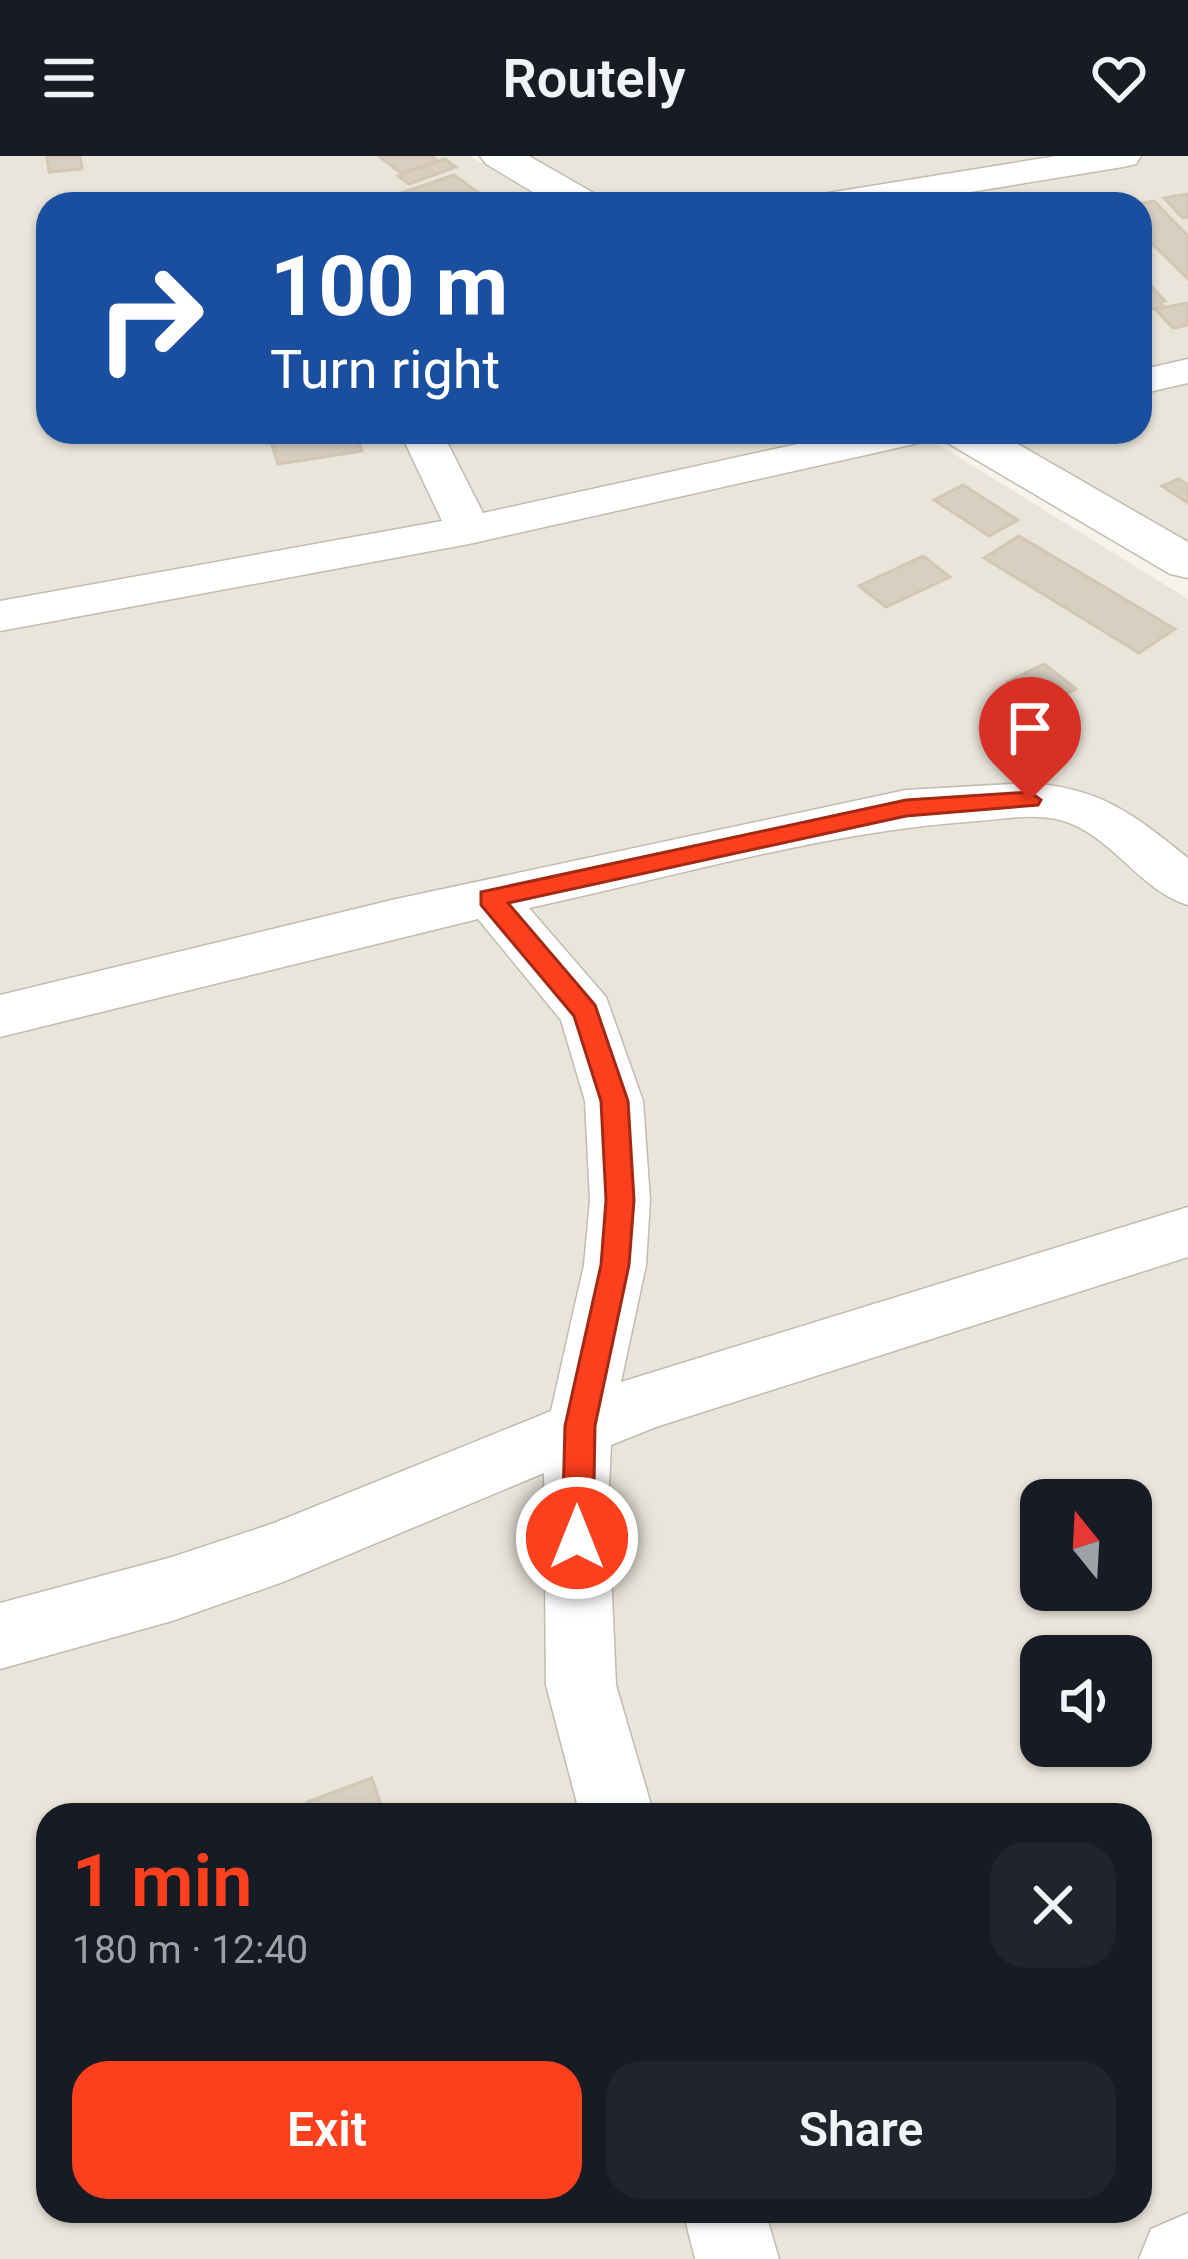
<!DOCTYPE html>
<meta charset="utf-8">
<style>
body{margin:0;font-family:Roboto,sans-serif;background:#20242c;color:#f1f3f6;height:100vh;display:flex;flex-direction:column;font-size:45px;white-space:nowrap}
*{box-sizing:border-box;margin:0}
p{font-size:39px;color:#9ea1a6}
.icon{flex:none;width:66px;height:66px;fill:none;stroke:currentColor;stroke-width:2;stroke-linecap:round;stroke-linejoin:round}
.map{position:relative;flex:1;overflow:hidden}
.drawer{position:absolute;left:36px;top:1647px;width:1116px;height:420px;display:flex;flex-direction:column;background:#171b24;border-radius:36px;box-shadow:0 3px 9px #0004}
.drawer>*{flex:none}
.top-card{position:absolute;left:36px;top:36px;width:1116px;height:252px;border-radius:36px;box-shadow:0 3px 9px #0004;background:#1a4fa0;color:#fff;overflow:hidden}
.needle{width:78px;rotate:342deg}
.buttons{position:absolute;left:1020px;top:1323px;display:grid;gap:24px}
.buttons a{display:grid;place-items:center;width:132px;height:132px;border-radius:24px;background:#171b24;box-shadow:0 3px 9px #0004;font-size:60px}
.pin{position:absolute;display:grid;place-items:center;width:102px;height:102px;color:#fff;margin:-123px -51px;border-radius:50% 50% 50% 0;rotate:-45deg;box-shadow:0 0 12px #0007}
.pin .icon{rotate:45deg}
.me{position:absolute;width:132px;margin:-66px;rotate:0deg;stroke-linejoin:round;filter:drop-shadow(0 0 9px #0008)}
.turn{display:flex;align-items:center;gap:42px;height:252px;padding:0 36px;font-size:54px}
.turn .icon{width:156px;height:156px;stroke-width:2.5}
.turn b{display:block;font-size:84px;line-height:102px}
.round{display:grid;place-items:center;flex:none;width:126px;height:126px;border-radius:36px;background:#20242c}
.headline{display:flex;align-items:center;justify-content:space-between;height:204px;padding:0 36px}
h1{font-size:72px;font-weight:600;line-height:90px;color:#fc3f1d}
.action{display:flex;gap:24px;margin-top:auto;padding:24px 36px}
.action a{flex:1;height:138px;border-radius:36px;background:#fc3f1d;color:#fff;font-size:48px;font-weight:600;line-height:138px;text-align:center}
.action a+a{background:#20242c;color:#f1f3f6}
header{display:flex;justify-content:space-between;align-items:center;height:156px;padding:0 36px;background:#171b24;font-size:54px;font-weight:600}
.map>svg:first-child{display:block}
</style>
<header><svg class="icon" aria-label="menu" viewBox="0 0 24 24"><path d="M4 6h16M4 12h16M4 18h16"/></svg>Routely<svg class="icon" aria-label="heart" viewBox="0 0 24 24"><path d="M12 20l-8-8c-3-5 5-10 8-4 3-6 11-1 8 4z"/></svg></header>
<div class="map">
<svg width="1188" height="2103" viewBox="0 0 1188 2103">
<rect width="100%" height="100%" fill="#f6f3ec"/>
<g fill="#eae5da" fill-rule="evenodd">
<path d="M0,0h470l78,48h-500v228h870l270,167v1660h-1188zM1041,1344h90v90h-90zM1041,1500h90v90h-90zM48,1659h1092v396h-1092z"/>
<polygon points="529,0 1188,0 1188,389 992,276 1140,276 1140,48 609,48"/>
</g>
<g fill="#d8cfc1" stroke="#d3c7b4" stroke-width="3">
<polygon points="47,0 80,0 82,13 49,16"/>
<polygon points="379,0 431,0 438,5 401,17"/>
<polygon points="445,3 456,11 409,28 398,20"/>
<polygon points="454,19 487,43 453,48 440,38 413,48 381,44"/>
<polygon points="1188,38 1188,61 1183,62 1164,42"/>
<polygon points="1154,45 1188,80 1188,123 1140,76 1137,48"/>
<polygon points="1140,118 1165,145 1160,146 1164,151 1140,155"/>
<polygon points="1188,147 1188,169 1173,172 1155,153"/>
<polygon points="313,276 355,276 362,295 278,308 270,283"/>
<polygon points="1179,323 1188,329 1188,347 1162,330"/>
<polygon points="963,329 1018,364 989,380 934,344"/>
<polygon points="1019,380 1175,473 1139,497 984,402"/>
<polygon points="923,400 950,421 886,451 859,430"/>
<polygon points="1044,508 1076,533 1038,551 1007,526"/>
<polygon points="372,1622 384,1659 311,1659 307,1646"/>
</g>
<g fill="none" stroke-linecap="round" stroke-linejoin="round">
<g stroke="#c2bbae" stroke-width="3">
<polygon id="service" points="895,31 909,31 950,48 923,48 895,39"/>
</g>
<g stroke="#c2bbae" stroke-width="3">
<g id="minor">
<polygon points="1056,0 1141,0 1136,8 1123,11 897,48 809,48 815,40 828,37"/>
<polygon points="1188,203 1188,227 1140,238 1140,214"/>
<polygon points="400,276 442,276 483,357 852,276 931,276 925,285 910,289 469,388 0,475 0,445 442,365"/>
<path d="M1029,627c72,5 104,31 159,75v47c-50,-15 -77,-72 -128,-85 -26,-7 -57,-1 -82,1 -151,10 -301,55 -449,87l77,89 37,104 7,99 -4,65 -25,117 567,-175v50l-532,170 -45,18 -3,59 8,181 38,130h-74l-34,-130 -2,-212 -261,109 -111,39 -172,48v-66l172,-46 102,-34 277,-112 33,-146 6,-65 -5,-99 -24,-81 -83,-101 -478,118v-42l396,-96 510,-109z"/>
<polygon points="683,2055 765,2055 779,2103 695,2103"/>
<polygon points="1188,2057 1188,2103 1139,2103 1151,2073"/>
</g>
</g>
<g stroke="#c2bbae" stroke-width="3">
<g id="tertiary">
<polygon points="480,0 529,0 597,39 603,48 553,48 486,8"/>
<polygon points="940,276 997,276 1188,386 1188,422 1170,418 946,286"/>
</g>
</g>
<use href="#service" fill="#fff" fill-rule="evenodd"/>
<use href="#minor" fill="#fff" fill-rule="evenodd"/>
<use href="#tertiary" fill="#fff" fill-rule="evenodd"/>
</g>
<polygon fill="#fc3f1d" stroke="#a42913" stroke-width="3" points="1030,636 1041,644 1038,649 906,660 508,747 595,849 628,945 634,1044 629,1109 595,1270 593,1382 588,1392 577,1396 566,1392 562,1382 565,1270 601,1109 606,1044 601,945 574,860 481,749 481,736 906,644"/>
</svg>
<div class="buttons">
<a><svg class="needle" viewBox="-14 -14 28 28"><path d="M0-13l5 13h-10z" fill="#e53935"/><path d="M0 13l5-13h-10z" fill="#9ea1a6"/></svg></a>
<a><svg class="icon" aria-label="sound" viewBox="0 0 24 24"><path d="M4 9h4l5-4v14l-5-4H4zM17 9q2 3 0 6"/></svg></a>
</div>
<div class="pin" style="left:1030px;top:644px;background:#d93025"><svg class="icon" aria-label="arrive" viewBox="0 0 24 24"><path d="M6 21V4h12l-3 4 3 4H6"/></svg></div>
<svg class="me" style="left:577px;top:1382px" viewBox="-20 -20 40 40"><circle r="17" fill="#fc3f1d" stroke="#fff" stroke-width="3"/><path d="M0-11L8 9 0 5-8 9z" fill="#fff"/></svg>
<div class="top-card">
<div class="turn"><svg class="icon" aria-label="right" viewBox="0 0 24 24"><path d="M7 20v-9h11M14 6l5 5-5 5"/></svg><div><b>100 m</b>Turn right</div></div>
</div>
<section class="drawer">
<div class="headline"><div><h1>1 min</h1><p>180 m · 12:40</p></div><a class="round"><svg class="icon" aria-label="close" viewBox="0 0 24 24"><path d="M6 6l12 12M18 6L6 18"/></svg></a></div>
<div class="action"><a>Exit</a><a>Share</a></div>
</section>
</div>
